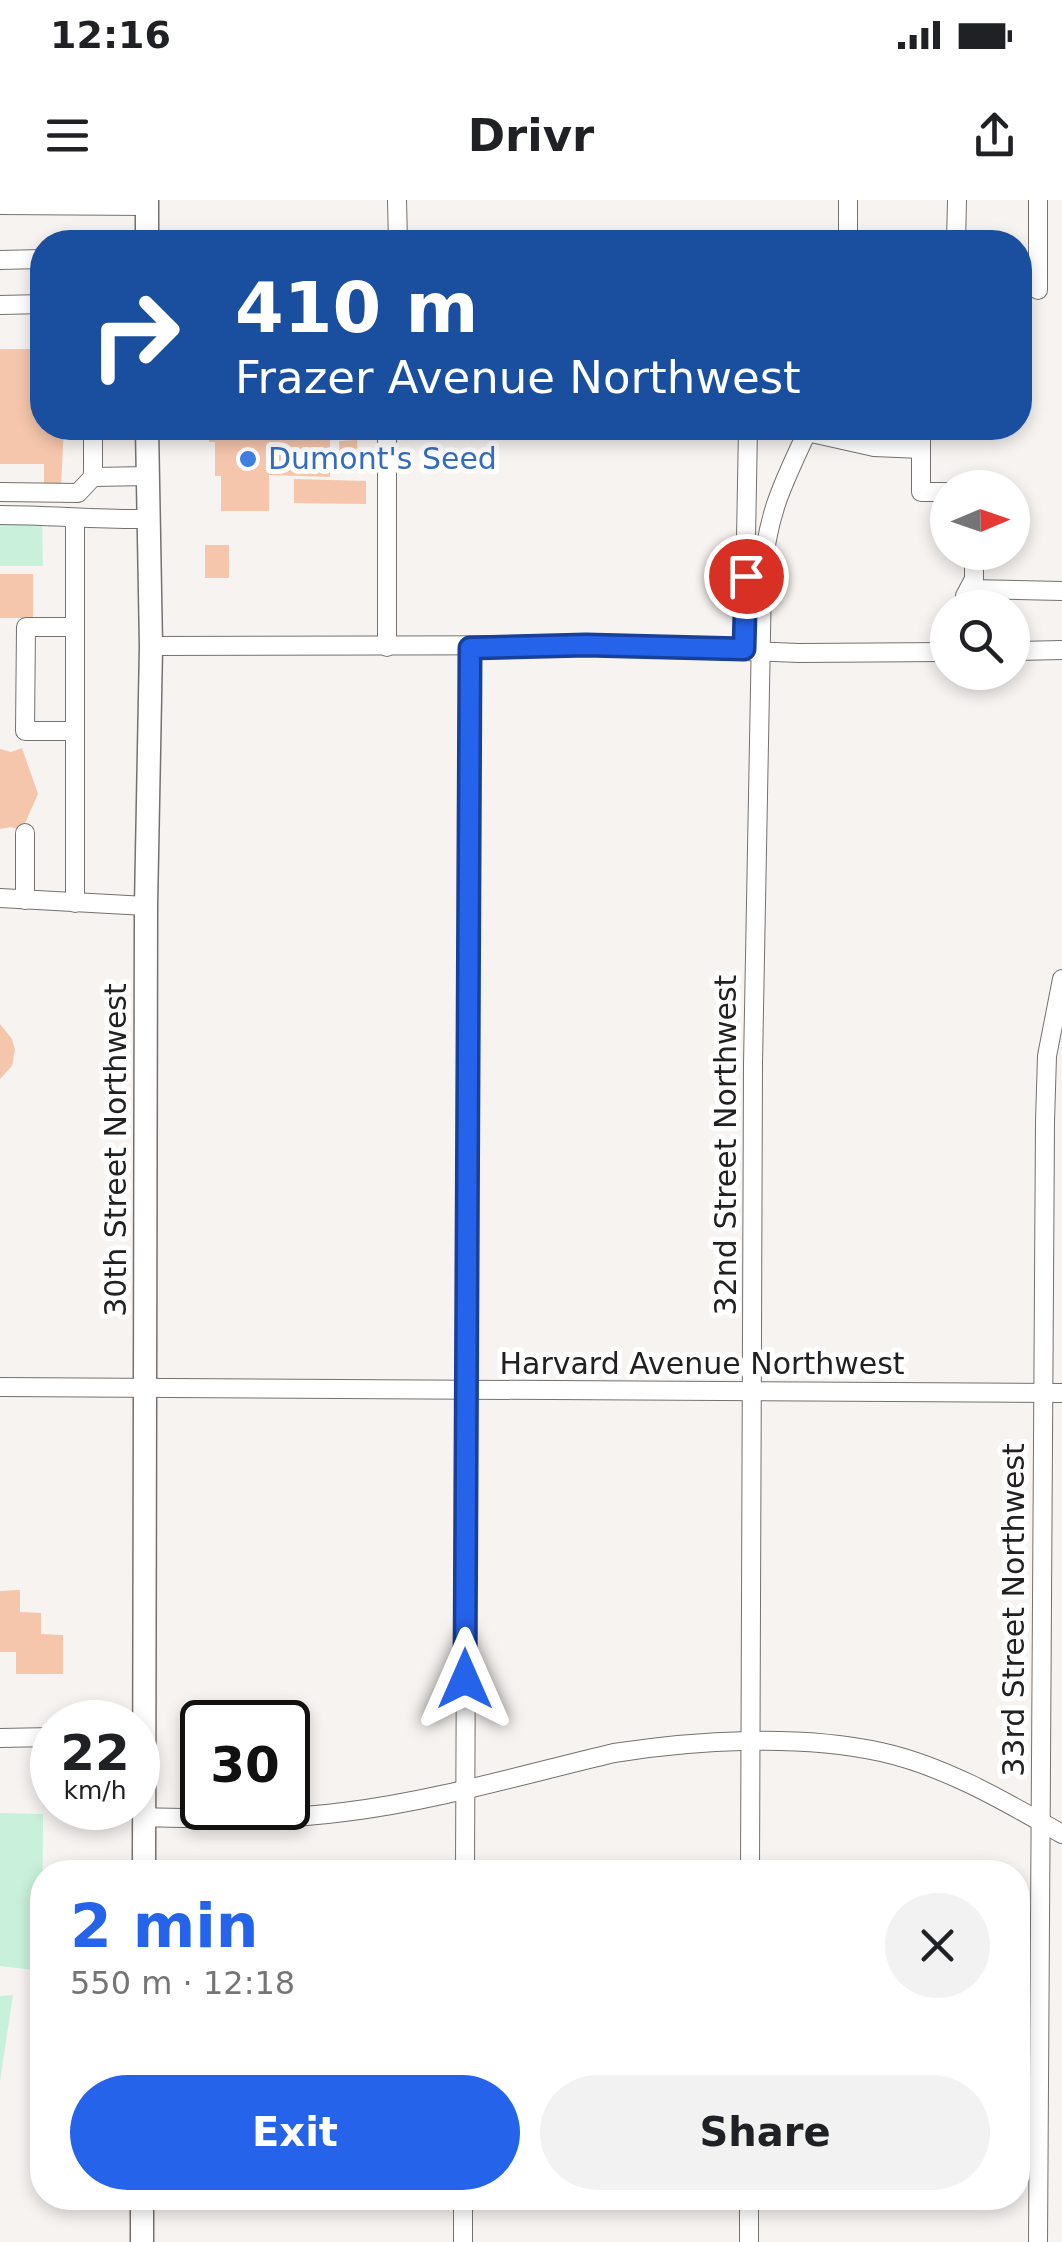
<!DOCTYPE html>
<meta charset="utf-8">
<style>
body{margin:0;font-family:"DejaVu Sans",sans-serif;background:#f2f2f2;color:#202124;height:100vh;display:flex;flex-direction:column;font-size:38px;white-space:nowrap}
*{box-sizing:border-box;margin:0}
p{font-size:32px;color:#757577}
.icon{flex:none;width:55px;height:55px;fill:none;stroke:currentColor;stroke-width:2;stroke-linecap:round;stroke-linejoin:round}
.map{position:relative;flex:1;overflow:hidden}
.sheet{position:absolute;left:30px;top:1660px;width:1000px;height:350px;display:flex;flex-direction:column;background:#fff;border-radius:40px;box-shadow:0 5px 15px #0003}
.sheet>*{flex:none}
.top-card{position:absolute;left:30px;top:30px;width:1002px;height:210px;border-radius:40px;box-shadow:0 5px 15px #0003;background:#1a4fa0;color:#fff;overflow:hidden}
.needle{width:65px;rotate:88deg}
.fabs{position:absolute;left:930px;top:270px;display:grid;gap:20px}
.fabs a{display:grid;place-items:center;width:100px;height:100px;border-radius:50%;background:#fff;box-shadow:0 5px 15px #0003;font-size:50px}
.speed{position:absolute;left:30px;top:1500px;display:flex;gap:20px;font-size:50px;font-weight:700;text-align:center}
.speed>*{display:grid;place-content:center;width:130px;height:130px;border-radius:50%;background:#fff;box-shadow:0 5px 15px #0003;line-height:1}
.speed small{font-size:25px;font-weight:400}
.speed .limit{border:5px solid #111;border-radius:15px;background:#fff;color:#111}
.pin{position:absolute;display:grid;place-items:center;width:85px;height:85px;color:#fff;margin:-42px;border:5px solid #fff;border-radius:50%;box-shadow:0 2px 10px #0007}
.me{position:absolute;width:110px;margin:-55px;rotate:0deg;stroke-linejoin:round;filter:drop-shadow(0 0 8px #0008)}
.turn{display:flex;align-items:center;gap:35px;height:210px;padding:0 40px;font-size:45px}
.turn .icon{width:130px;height:130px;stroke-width:2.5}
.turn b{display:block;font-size:70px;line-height:85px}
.round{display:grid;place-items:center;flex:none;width:105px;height:105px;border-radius:52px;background:#f2f2f2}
.headline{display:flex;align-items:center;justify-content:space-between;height:170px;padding:0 40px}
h1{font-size:60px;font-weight:700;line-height:75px;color:#2563eb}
.action{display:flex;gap:20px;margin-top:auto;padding:20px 40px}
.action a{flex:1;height:115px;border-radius:60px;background:#2563eb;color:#fff;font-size:40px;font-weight:700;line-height:115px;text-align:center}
.action a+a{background:#f2f2f2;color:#202124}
.status{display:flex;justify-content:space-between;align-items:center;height:70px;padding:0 50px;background:#fff;direction:ltr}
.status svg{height:28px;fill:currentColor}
header{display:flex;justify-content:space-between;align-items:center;height:130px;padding:0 40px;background:#fff;font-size:45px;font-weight:700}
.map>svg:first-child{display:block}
</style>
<div class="status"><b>12:16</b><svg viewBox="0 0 49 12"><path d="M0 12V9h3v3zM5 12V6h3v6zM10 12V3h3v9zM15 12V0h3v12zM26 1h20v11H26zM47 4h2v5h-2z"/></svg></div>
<header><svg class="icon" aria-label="menu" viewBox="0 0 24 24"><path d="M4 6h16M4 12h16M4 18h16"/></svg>Drivr<svg class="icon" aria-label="share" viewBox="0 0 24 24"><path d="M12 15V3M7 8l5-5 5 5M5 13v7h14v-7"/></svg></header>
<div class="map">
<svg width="1062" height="2042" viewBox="0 0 1062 2042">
<rect width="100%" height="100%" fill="#f7f3f1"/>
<g fill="#c8f0da">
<polygon points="0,322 42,322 43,366 0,366"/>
<polygon points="0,1613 43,1614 42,1771 0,1766"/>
<polygon points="13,1795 0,1881 0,1796"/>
</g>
<g fill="#f5c6ac">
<polygon points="0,149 42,149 42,228 64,228 61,286 44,286 44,264 0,264"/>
<rect x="308" y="228" width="59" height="8"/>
<polygon points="209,229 244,231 244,238 330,238 330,277 269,275 269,311 221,311 221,276 215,276 215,242 209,242"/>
<polygon points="357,240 358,259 340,260 339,241"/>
<polygon points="294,279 366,281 366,304 294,303"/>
<rect x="205" y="345" width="24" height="33"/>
<rect x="0" y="374" width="33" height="44"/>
<polygon points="22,548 38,594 22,630 10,627 0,629 0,549 11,552"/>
<polygon points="0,824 12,839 15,850 12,866 0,879"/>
<polygon points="20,1390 20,1412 41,1413 41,1434 63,1435 63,1474 16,1474 16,1452 0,1452 0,1391"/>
</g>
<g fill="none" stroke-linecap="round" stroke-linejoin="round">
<g stroke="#74716f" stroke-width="20">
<g id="minor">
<polyline points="397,0 398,42"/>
<polyline points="848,0 848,42"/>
<polyline points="1038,0 1038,90"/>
<polyline points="0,5 147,6"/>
<polyline points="956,42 957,0"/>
<polyline points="0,60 42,59"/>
<polyline points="0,105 42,104"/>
<polyline points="921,228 921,292 948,292"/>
<polyline points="807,232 874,247 921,249"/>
<polyline points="93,277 148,276"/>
<polyline points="0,292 78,293 93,277 93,228"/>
<path d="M0,315c50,0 99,5 149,4"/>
<polyline points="969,389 1062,391"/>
<polyline points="964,408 965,396 974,379 974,352"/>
<polyline points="151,446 586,445 799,453 948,452"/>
<polyline points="387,447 387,228"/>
<polyline points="744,449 748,228"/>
<polyline points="1012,451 1062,450"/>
<polyline points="75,531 25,531 26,427 75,427"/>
<polyline points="0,698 146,706"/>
<polyline points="25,700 25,633"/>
<polyline points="75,703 75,318"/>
<polyline points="0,1187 1062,1193"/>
<polyline points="0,1538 52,1537"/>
<path d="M144,1617c67,2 134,4 200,-5 91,-11 181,-38 270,-59 83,-13 185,-19 267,-1 64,14 125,50 181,82"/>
<polyline points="465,1672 470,448"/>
<path d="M750,1672l3,-808 9,-483c4,-65 20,-96 47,-153"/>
<polyline points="463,2042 463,1998"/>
<polyline points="749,2042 749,1998"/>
<polyline points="1038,2042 1045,922 1047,856 1062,779"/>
</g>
</g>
<g stroke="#74716f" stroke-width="25">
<g id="major">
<polyline points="147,42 147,0"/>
<polyline points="144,1672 146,706 151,446 147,228"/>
<polyline points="142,1998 142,2042"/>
</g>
</g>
<use href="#minor" stroke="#fff" stroke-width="18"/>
<use href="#major" stroke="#fff" stroke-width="22"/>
</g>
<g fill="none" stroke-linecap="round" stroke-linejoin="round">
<g stroke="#184099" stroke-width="25">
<polyline id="route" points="465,1479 470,448 586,445 744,449 746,376"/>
</g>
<use href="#route" stroke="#2563eb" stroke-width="18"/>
</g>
<circle fill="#3f7fe0" stroke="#fff" stroke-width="4" cx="248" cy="259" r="10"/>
<g text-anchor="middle" stroke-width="10" stroke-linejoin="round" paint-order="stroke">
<g font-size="30" fill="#366cbe" stroke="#fff" text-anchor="start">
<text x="268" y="269">Dumont's Seed</text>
</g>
<g font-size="30" fill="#222020" stroke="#fff">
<text transform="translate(726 945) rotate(-90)" y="10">32nd Street Northwest</text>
<text transform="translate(116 950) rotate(-90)" y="10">30th Street Northwest</text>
<text x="702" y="1174">Harvard Avenue Northwest</text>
<text transform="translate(1014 1410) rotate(-90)" y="10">33rd Street Northwest</text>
</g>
</g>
</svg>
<div class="fabs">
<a><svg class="needle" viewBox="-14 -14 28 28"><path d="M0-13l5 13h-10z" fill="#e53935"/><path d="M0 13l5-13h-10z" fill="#757577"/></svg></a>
<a><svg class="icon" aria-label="search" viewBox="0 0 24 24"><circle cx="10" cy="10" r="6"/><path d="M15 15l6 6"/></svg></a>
</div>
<div class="speed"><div>22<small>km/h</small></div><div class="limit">30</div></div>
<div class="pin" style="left:746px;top:376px;background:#d93025"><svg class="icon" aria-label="arrive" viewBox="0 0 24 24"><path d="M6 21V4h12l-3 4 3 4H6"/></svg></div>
<svg class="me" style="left:465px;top:1479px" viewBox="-20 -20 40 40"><path d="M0-17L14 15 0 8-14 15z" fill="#2563eb" stroke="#fff" stroke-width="4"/></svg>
<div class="top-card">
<div class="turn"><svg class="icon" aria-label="right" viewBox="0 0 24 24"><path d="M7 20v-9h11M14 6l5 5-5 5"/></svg><div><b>410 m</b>Frazer Avenue Northwest</div></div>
</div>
<section class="sheet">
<div class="headline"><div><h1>2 min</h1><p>550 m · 12:18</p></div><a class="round"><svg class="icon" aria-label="close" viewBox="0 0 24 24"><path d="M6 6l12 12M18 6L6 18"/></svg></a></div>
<div class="action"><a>Exit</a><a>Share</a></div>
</section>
</div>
